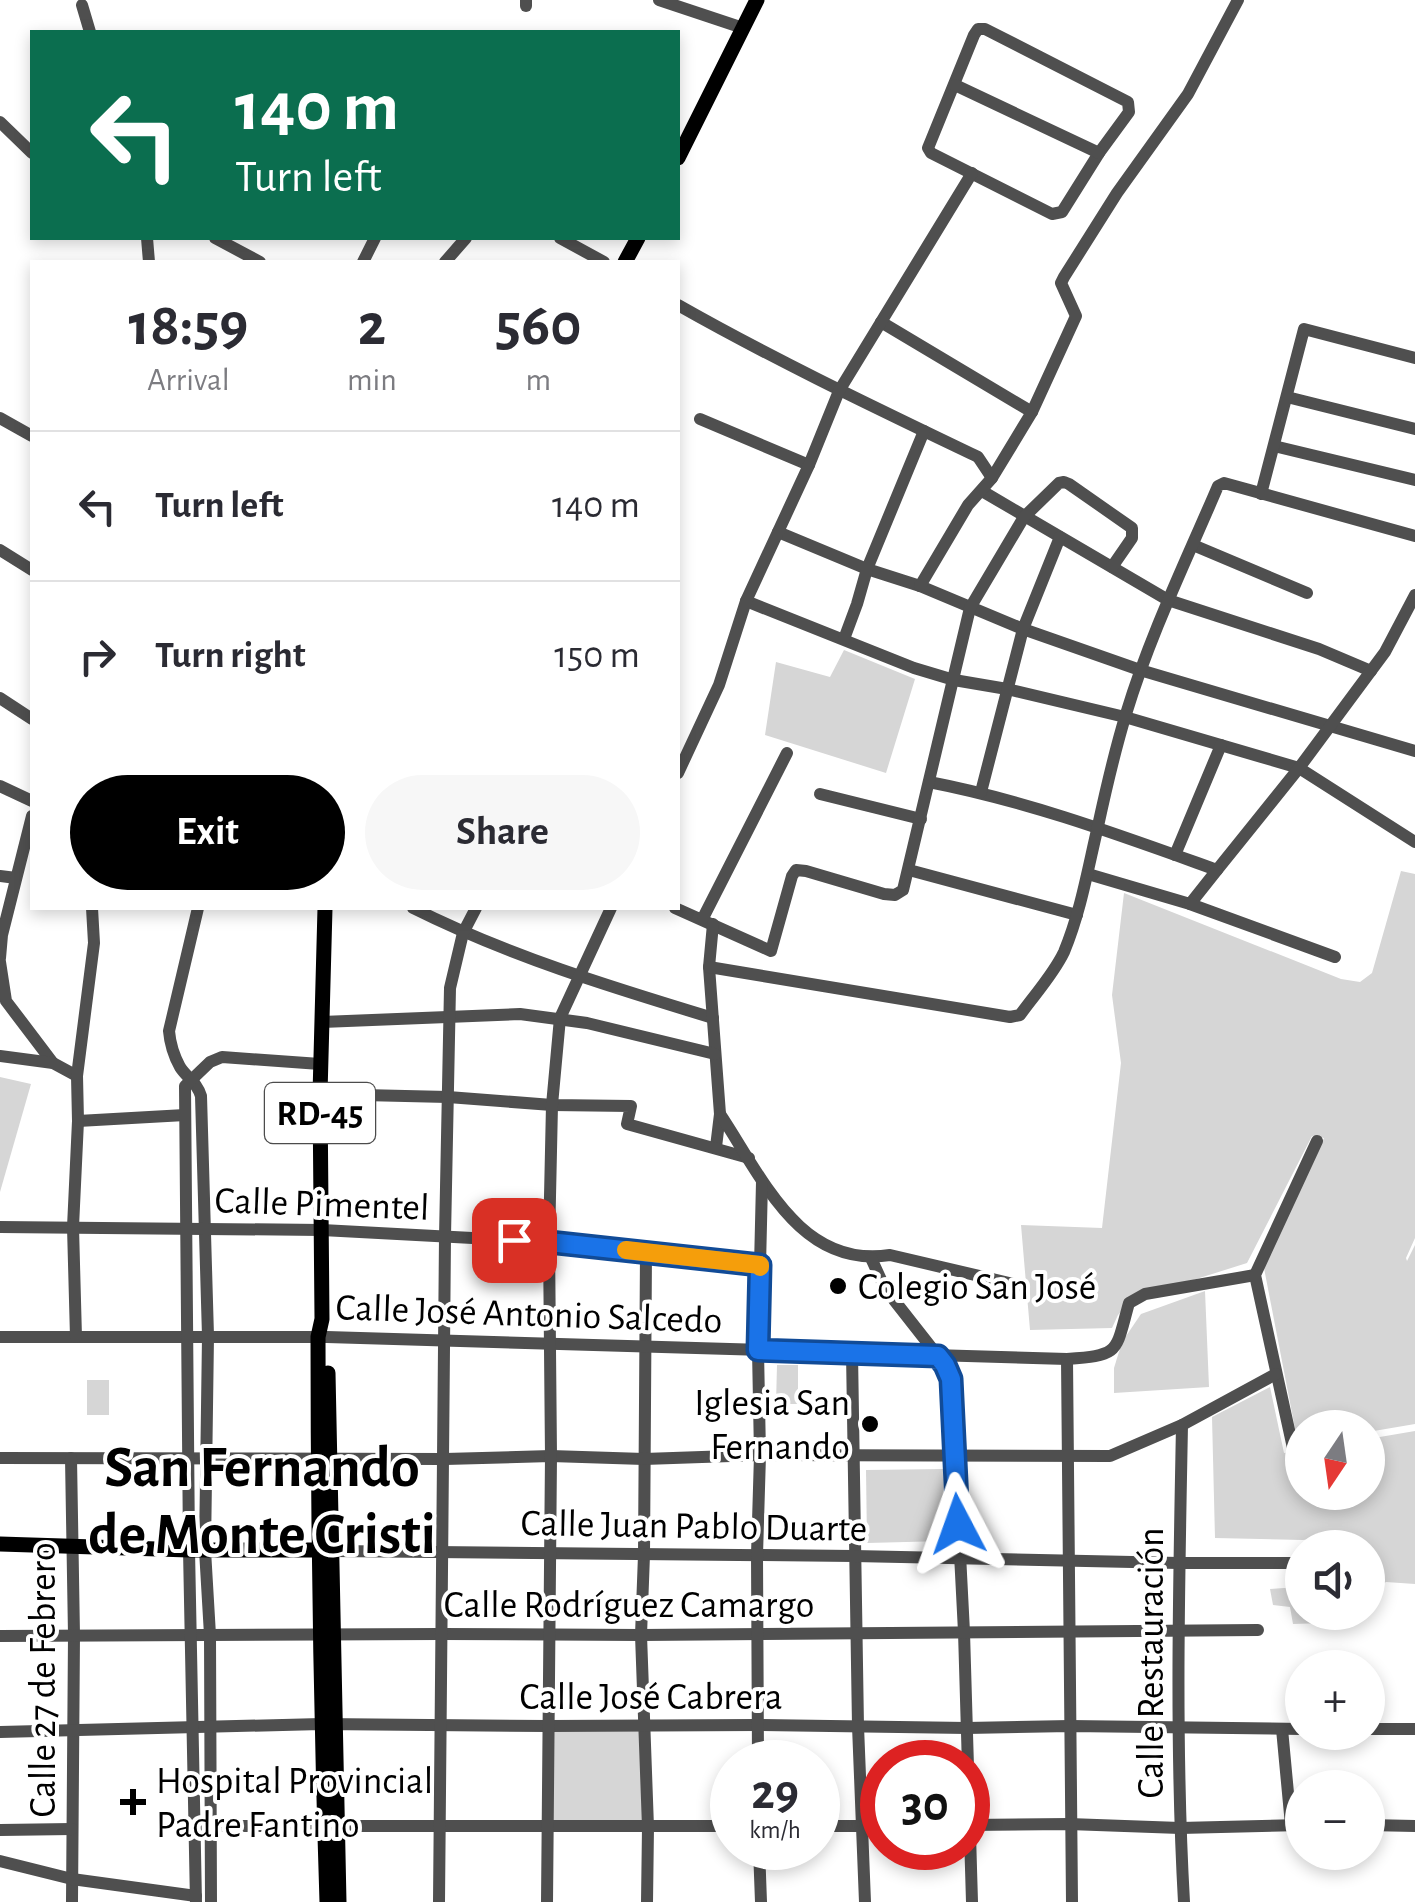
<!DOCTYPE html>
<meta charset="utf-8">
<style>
body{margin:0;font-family:"Alegreya Sans",sans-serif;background:#f7f7f7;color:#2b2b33;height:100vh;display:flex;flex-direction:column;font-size:38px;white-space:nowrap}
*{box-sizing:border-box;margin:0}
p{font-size:32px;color:#7c7c81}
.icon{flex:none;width:55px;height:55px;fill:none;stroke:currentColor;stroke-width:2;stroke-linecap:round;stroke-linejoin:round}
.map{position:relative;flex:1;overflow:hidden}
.sheet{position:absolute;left:30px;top:260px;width:650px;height:650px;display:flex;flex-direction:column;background:#fff;border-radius:0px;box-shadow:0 5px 15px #0003}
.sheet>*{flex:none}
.hud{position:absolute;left:30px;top:30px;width:650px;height:210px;border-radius:0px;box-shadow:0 5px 15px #0003;background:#0b6e4f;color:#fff;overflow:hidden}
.needle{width:65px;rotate:193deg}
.buttons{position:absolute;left:1285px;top:1410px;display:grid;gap:20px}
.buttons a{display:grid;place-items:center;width:100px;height:100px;border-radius:50%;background:#fff;box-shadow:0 5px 15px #0003;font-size:50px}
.speed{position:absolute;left:710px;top:1740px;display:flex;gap:20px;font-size:50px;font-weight:700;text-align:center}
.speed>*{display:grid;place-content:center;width:130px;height:130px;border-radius:50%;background:#fff;box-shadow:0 5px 15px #0003;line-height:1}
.speed small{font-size:25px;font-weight:400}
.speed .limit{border:15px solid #d22;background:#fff;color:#111}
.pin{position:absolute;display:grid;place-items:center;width:85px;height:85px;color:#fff;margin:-42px;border-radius:20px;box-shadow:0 5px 15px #0006}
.me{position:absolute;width:110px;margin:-55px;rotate:356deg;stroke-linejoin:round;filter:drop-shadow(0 0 8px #0008)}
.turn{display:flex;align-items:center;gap:35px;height:210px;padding:0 40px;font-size:45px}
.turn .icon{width:130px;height:130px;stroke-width:2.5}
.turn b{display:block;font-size:70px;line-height:85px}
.eta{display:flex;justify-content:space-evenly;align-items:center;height:170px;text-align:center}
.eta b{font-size:60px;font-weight:700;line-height:70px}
.action{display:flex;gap:20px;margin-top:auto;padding:20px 40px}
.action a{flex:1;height:115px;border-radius:60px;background:#000;color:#fff;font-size:40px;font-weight:700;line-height:115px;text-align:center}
.action a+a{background:#f7f7f7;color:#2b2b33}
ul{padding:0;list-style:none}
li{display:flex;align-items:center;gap:30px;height:150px;padding:0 40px;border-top:2px solid #e1e1e2}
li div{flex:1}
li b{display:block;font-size:38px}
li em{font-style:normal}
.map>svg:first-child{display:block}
</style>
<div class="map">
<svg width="1415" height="1902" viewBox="0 0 1415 1902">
<rect width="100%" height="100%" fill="#fff"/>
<g fill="#d6d6d6">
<polygon points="844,650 915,679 886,773 765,735 776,662 830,677"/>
<polygon points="1401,871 1415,874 1415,1238 1406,1258 1407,1261 1415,1245 1415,1424 1368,1432 1368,1428 1302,1428 1302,1443 1298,1444 1264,1268 1324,1138 1312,1136 1247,1263 1133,1299 1118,1315 1112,1328 1030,1330 1021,1225 1102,1228 1121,1063 1112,995 1124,893 1341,979 1360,982 1372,973"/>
<polygon points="0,1077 31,1084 0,1192"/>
<polygon points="1205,1291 1209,1387 1114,1393 1114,1368 1122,1342 1141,1314"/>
<polygon points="777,1365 798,1365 798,1404 776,1404"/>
<rect x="87" y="1380" width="22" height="35"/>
<polygon points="1270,1387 1284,1453 1302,1450 1302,1492 1368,1492 1368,1439 1415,1431 1415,1584 1386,1582 1368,1594 1368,1548 1338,1547 1326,1537 1303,1540 1215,1538 1212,1417"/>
<polygon points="943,1469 945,1541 867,1543 866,1470"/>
<polygon points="1284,1588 1302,1589 1302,1612 1340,1613 1325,1623 1293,1624 1290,1607 1273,1605 1270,1589"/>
<polygon points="548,1726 643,1726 648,1827 548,1827"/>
</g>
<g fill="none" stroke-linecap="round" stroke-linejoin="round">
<g stroke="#4f4f4f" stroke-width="12">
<polyline points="526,0 526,6"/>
<polyline points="659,0 743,28"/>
<polyline points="82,5 90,32"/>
<polygon points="978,29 985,29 1128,102 1129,112 1099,153 1062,212 1052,214 931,153 928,148 974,35"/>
<polyline points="955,85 1099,153"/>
<polyline points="0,122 32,153"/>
<polyline points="147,238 149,262"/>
<polyline points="215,238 260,262"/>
<polyline points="560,238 604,262"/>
<polyline points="363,262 375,238"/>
<polyline points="445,262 466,238"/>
<path d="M678,305c97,55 198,103 300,152l14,21"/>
<polyline points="881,322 1032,412"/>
<polyline points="1287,397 1415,429"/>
<polyline points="0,418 32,436"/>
<polyline points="700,419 809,465"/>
<polyline points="1274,446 1415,480"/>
<polyline points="982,491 1168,600 1319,649 1371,671"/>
<polyline points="1261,494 1304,329 1415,358"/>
<polyline points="778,532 867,569 920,586 1023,629 1140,670 1415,751"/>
<polyline points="1193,545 1307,593"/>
<polyline points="0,550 32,570"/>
<polyline points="920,586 968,505 992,478 1032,412 1076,316 1061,283 1064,277 1117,193 1188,94 1238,0"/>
<polyline points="746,601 914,668 954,680 1007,689 1125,717 1299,768 1415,842"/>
<polyline points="844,639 857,604 867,569 924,431"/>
<polyline points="0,698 32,719"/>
<polyline points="678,773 719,685 746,601 809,465 839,391 972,173"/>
<path d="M929,782c99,19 193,54 288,88l82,-102 86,-116 30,-57"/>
<polyline points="0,786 32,801"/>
<polyline points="981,792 1023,629 1060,537"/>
<polyline points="820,794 921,819"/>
<polyline points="1175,855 1221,745"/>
<polyline points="909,870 1077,915"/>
<polyline points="1088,874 1190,904 1217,870"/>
<polyline points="0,876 16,878"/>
<polyline points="1190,904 1335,957"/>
<path d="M198,908l-29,123c1,12 5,25 11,36 7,11 17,15 21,29l7,240 -3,214 5,85 1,267"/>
<path d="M413,908c96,48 198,79 300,110"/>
<polyline points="675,908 771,951 792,876 796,870 806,871 884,894 895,895 903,890 970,608 1024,517 1059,483 1064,482 1069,484 1132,528 1132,538 1112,567"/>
<polyline points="703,918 787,753"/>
<polyline points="713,924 709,967 720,1114 716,1147"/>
<polyline points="0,958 2,935 32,816"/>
<polyline points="0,962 6,1001 53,1063"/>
<path d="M709,967l301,50 10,-2c15,-21 33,-40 44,-63 17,-41 24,-84 34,-126 8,-37 17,-76 28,-112 24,-79 60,-153 92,-228l6,-3 191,53"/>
<polyline points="322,1022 520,1014 587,1023 715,1054"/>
<polyline points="0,1056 53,1063 77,1076"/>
<polyline points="320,1094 448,1097 552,1105 631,1106 627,1124 749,1158"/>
<path d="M720,1114c42,63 80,155 170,141l132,31"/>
<polyline points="78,1121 185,1115"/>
<polyline points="0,1227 322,1230 549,1242 760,1265"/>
<polyline points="646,1252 644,1555 641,1635 648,1827 647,1902"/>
<polyline points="871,1258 882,1282 894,1300 945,1365 951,1379 964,1632 972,1902"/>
<path d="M0,1337h327l740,22c54,-4 48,-6 62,-56l16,-9 110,-19"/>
<polyline points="76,1337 73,1227 78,1121 77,1076 94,943 92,908"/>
<polyline points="852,1353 858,1726 865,1902"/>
<polyline points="1067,1359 1072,1902"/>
<path d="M1182,1425c-3,159 -7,318 2,477"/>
<polyline points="1293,1448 1255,1275 1317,1141"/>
<polyline points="0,1458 445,1459 551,1456 644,1459 760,1455 1110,1456 1182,1425 1276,1374"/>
<polyline points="71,1458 74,1635 72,1902"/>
<polyline points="332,1551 854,1556 1179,1563 1294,1563"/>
<polyline points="0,1636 441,1634 641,1635 1258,1630"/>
<polyline points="1282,1729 1291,1825"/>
<polyline points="1368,1729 1415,1729"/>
<polyline points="0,1732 321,1724 548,1726 758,1725 967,1728 1070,1726 1302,1729"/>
<polyline points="758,1762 757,1555 760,1455 758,1350 762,1182"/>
<polyline points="968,1825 1069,1824 1180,1828 1302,1825"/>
<polyline points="1368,1825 1415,1826"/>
<polyline points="205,1826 732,1826"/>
<polyline points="818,1826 882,1826"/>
<polyline points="0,1830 72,1829"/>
<polyline points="759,1848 761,1902"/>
<polyline points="0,1861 72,1879 196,1896"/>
<polyline points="196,1902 189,1550 185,1086 210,1062 222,1057 320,1064"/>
<polyline points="439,1902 445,1237 450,988 463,933 476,908"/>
<polyline points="547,1902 551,1456 549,1242 552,1105 560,1018 611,908"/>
</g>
<g stroke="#000" stroke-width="15">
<polyline points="678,158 757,0"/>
<polyline points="625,262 638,238"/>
<path d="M325,908l-5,186 2,225 -4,18c0,189 3,377 9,565"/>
<polyline points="328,1373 339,1902"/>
<polyline points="0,1544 189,1550 328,1550"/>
</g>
</g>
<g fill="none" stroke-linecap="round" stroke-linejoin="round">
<g stroke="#114b97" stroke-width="25">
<polyline id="route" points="514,1240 549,1242 760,1265 758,1350 938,1356 945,1365 951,1379 958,1524"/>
</g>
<use href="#route" stroke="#1a73e8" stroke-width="18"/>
<polyline stroke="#f59e0b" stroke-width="18" points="626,1250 760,1265 760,1267"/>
</g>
<g fill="#000" stroke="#fff" stroke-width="4">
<circle cx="838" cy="1286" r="10"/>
<circle cx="870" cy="1424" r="10"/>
<path d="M128 1787h10v10h10v10h-10v10h-10v-10h-10v-10h10z"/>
</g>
<g text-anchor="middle" stroke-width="8" stroke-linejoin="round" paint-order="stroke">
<rect fill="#fff" stroke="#4c4c4c" stroke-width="2.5" x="265" y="1083" width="110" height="60" rx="8"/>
<g font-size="35" font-weight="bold" fill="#000">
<text x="320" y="1125">RD-45</text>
</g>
<g font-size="38" fill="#000" stroke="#fff">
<text transform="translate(322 1203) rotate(2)" y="13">Calle Pimentel</text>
<text transform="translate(529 1313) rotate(2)" y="13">Calle José Antonio Salcedo</text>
<text transform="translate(694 1525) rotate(1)" y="13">Calle Juan Pablo Duarte</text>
<text x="629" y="1617">Calle Rodríguez Camargo</text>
<text transform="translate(1150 1663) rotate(-90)" y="13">Calle Restauración</text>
<text transform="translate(42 1680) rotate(-90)" y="13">Calle 27 de Febrero</text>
<text x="651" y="1709">Calle José Cabrera</text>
</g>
<g font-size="38" fill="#000" stroke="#fff" text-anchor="start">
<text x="858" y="1299">Colegio San José</text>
<text x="850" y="1415" text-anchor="end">Iglesia San<tspan x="850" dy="44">Fernando</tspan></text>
<text x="156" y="1793">Hospital Provincial<tspan x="156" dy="44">Padre Fantino</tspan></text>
</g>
<g font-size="58" font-weight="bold" fill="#000" stroke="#fff">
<text x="262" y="1486">San Fernando<tspan x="262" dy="67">de Monte Cristi</tspan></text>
</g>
</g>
</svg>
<div class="buttons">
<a><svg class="needle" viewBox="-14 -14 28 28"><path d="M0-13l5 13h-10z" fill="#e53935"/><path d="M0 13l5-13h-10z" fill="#7c7c81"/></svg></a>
<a><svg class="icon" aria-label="sound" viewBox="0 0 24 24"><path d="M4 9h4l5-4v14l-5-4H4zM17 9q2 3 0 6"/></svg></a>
<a>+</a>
<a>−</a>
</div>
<div class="speed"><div>29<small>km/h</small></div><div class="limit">30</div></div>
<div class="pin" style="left:514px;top:1240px;background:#d93025"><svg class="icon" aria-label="arrive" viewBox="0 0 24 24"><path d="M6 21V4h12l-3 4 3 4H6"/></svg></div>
<svg class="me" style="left:958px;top:1524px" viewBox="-20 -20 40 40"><path d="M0-17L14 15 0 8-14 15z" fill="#1a73e8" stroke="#fff" stroke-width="4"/></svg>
<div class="hud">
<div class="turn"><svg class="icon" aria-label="left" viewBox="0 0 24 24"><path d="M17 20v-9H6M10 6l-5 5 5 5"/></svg><div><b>140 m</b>Turn left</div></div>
</div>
<section class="sheet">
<div class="eta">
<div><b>18:59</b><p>Arrival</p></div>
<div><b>2</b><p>min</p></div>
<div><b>560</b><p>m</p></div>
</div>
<ul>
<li><svg class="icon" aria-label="left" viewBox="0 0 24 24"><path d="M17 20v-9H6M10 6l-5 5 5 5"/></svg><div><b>Turn left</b></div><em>140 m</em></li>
<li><svg class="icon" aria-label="right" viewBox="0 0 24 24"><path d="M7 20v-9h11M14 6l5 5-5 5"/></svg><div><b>Turn right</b></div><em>150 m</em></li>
</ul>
<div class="action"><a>Exit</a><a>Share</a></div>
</section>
</div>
